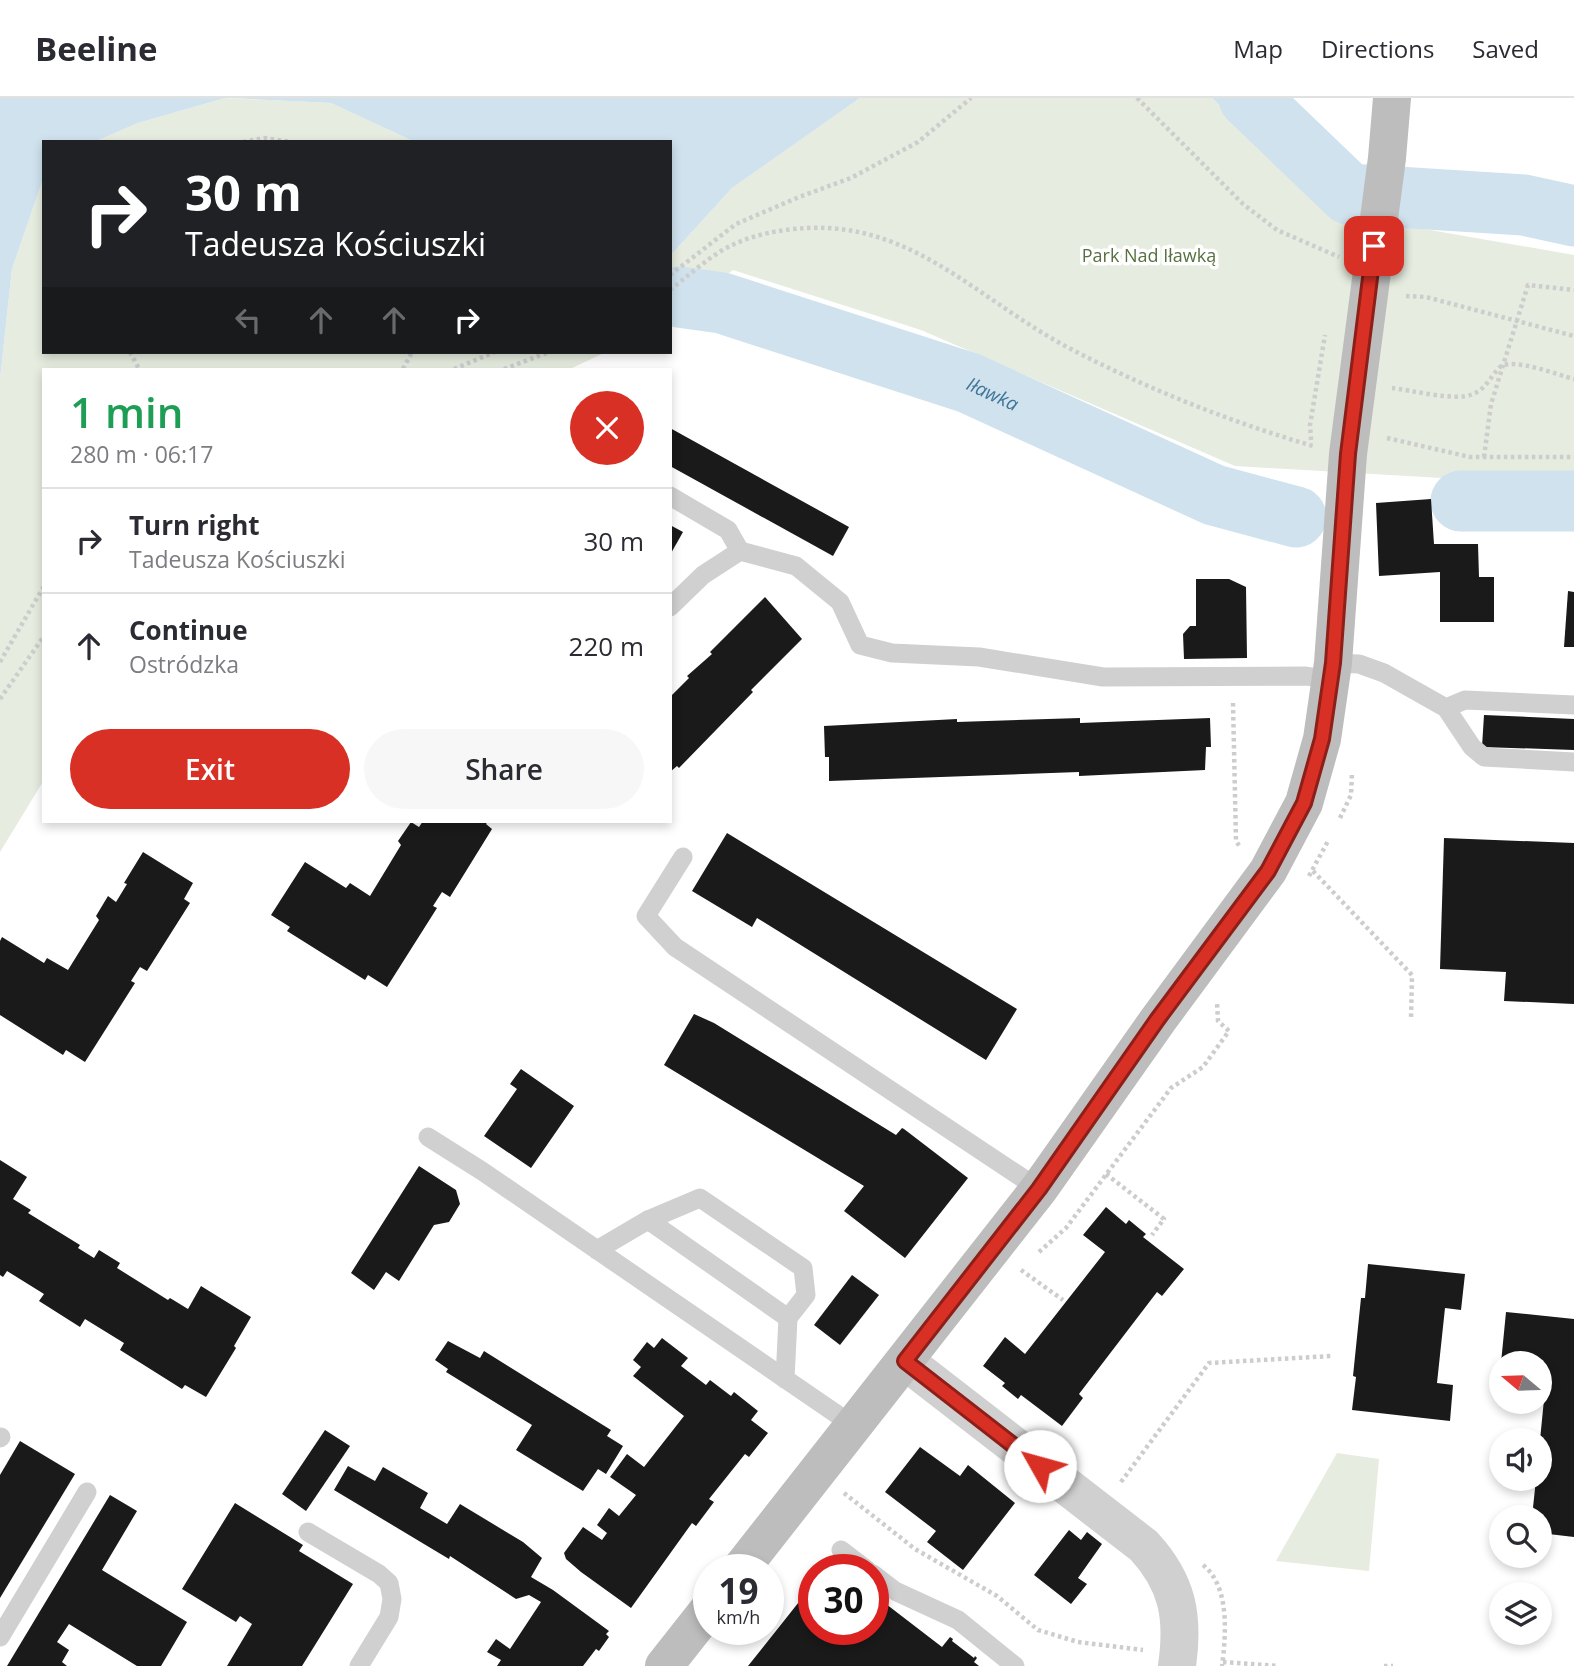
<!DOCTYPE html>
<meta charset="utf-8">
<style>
body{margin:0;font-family:"Open Sans",sans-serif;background:#f7f7f7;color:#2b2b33;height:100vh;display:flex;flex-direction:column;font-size:26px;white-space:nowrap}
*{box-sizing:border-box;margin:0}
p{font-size:23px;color:#7c7c81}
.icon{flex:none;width:38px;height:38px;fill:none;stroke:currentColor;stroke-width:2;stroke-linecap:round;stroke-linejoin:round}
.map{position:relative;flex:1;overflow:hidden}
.panel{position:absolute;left:42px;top:270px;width:630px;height:455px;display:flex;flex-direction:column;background:#fff;border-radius:0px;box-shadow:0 4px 10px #0003}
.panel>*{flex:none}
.hud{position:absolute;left:42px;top:42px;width:630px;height:214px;border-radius:0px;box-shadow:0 4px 10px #0003;background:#202124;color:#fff;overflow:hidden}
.needle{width:46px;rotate:289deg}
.tools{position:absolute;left:1489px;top:1253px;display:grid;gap:14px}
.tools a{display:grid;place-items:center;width:63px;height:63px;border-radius:50%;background:#fff;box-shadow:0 4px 10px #0003;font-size:35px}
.speed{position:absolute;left:693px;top:1456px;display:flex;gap:14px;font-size:35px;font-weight:700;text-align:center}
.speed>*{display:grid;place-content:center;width:91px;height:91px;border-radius:50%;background:#fff;box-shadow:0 4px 10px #0003;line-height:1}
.speed small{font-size:18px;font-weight:400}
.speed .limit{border:10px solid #d22;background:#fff;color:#111}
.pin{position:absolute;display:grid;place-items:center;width:60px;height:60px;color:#fff;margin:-30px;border-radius:14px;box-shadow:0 4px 10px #0006}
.me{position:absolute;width:77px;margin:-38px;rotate:308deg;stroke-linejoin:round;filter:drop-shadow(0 0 5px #0008)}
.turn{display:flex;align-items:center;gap:24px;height:147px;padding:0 28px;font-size:32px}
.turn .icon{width:91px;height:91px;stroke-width:2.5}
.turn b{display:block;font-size:49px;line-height:60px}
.lanes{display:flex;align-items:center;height:66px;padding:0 28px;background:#0003;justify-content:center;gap:35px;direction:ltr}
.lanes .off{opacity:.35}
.round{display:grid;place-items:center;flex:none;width:74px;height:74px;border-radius:37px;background:#f7f7f7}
.summary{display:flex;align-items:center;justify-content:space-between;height:119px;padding:0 28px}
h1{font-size:42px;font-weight:600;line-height:52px;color:#1e9e55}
.cta{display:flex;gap:14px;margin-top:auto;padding:14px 28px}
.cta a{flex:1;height:80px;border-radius:42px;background:#d93025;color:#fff;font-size:28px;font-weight:600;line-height:80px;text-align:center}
.cta a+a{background:#f7f7f7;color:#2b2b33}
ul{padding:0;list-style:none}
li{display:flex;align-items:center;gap:21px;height:105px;padding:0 28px;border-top:2px solid #e1e1e2}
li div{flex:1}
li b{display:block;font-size:26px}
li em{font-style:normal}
header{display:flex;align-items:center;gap:42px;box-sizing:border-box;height:98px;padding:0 35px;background:#fff;border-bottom:2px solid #e1e1e2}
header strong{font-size:33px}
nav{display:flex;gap:38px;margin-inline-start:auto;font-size:24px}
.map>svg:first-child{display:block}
</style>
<header>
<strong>Beeline</strong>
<nav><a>Map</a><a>Directions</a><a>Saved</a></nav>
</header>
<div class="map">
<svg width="1574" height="1568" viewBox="0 0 1574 1568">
<rect width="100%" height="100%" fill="#fff"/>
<g fill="#e6ecdf">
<polygon points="225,0 331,5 415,44 94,44 138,25"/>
<polygon points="860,0 1212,0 1301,86 1344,117 1574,157 1574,383 1442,380 1235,368 921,232 733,172 670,220 670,158 732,90"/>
<polygon points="44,78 44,254 606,254 570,271 44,271 44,682 0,754 0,281 12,171"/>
<polygon points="1337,1355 1379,1361 1369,1473 1276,1463"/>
</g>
<g fill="#cfe2ee">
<polygon points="0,0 225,0 138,25 94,44 44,44 44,78 12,171 0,281"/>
<polygon points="230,0 860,0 732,90 670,158 670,44 415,44 331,5"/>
<polygon points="1212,0 1284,0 1351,80 1344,117 1301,86"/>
</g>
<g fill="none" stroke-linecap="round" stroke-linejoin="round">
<g stroke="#cfe2ee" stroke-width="61">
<polyline points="1249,0 1349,96 1524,107 1574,118"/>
<path id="s1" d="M679,199l43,6 247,80 245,112 82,22"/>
<polyline points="1461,403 1574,403"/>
</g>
</g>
<g fill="#1a1a1a">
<polygon points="670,330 849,429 833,458 670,368"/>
<polygon points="1431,401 1434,446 1478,446 1479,479 1494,479 1494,524 1440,524 1440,474 1379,478 1376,405"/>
<polygon points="670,427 683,434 670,457"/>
<polygon points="1196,481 1229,481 1246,489 1247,560 1184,561 1183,536 1190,528 1196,528"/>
<polygon points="1568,493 1574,494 1574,549 1564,549"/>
<polygon points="765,499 802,541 751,592 753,594 679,670 677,668 670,674 670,599 689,580 687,578 712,556 710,554"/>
<polygon points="1484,617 1574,621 1574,652 1482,649"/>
<polygon points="1080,620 1080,625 1210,620 1211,649 1206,649 1205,672 1079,678 1079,674 829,683 829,659 825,659 824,628 957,621 957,624"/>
<polygon points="423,723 488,723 486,726 492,731 450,799 442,794 433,808 437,810 387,889 368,877 365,882 287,833 290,829 271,817 305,764 346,790 350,785 370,798 401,747 398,743 411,724 419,729"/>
<polygon points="727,735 1017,911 986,962 757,820 752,829 692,793"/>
<polygon points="1444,740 1574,745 1574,906 1504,903 1506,874 1440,871"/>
<polygon points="143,754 193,785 184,801 190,805 147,873 140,869 131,883 135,885 85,964 66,952 63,957 0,917 0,843 2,839 44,865 47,860 68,872 99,822 96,818 108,798 116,804 127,786 124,785"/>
<polygon points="694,916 714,925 896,1037 902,1030 904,1031 968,1080 905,1160 844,1113 864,1088 664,967"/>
<polygon points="521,971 574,1008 531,1070 484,1038 517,991 510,986"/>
<polygon points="0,1062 27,1079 13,1101 31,1112 28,1115 80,1147 78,1150 94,1160 99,1152 120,1165 117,1170 168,1202 170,1200 188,1211 201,1188 251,1219 234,1248 236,1250 206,1299 185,1287 182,1291 120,1252 124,1245 85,1221 80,1229 39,1203 44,1196 7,1173 3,1179 0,1177"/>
<polygon points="419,1068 456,1092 460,1106 449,1124 434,1127 399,1183 386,1174 374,1192 351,1175"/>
<polygon points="1106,1109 1126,1126 1129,1122 1146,1136 1143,1139 1184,1171 1162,1198 1157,1194 1079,1296 1083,1300 1062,1328 1021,1297 1018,1301 1002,1288 1005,1285 983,1268 1005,1239 1025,1256 1105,1154 1083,1137"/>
<polygon points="1368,1166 1465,1176 1461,1212 1445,1210 1437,1285 1453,1287 1450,1323 1352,1312 1356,1279 1353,1278 1361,1200 1365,1200"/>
<polygon points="852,1177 879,1197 840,1247 814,1227"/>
<polygon points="1506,1214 1574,1221 1574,1439 1540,1435 1540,1419 1532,1419 1536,1381 1540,1381 1540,1342 1546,1281 1540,1281 1540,1265 1501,1265"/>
<polygon points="662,1240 688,1260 681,1268 706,1287 710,1282 731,1298 734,1294 758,1313 751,1322 768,1335 749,1359 745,1356 709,1401 714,1404 696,1428 692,1425 631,1510 581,1474 566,1461 564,1455 583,1429 602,1442 607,1435 597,1427 609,1410 619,1418 636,1397 610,1379 627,1356 644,1369 684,1318 633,1278 641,1269 633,1262 647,1244 654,1250"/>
<polygon points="448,1243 480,1260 484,1253 611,1332 607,1338 623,1348 606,1376 598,1371 583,1393 516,1352 532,1327 446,1274 448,1271 435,1262"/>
<polygon points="325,1332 350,1348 306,1413 282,1396"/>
<polygon points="20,1343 75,1376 0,1500 0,1377"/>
<polygon points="920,1349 960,1378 968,1367 1015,1405 963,1472 927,1444 936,1433 885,1394"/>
<polygon points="348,1368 375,1383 383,1369 428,1395 420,1410 447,1426 460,1406 523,1444 542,1460 531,1479 553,1492 609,1533 606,1536 609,1539 599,1553 596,1551 583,1568 497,1568 501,1562 487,1554 496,1541 510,1551 541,1504 529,1497 516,1501 450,1458 449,1461 334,1392"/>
<polygon points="110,1397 137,1413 102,1472 187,1524 161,1568 137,1568 69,1526 57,1544 69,1552 62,1564 67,1568 7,1568"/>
<polygon points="235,1405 303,1447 299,1453 353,1486 302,1568 227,1568 252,1526 240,1518 236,1524 182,1491"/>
<polygon points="1069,1432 1081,1442 1087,1434 1102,1446 1078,1480 1087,1486 1071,1506 1034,1477"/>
<polygon points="814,1485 814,1531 873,1531 873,1496 942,1549 950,1539 953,1541 952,1543 974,1560 975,1558 977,1560 974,1564 979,1568 748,1568"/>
</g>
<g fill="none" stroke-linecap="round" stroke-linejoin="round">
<g stroke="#cdcdcd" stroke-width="4.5" stroke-dasharray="3.5 3.5" stroke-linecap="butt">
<polyline points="1137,0 1243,106 1277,132 1339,159"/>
<polyline points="243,44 264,40 292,44"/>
<polyline points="670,177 736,126 799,99 851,80 918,44 971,0"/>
<path d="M670,192c17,-13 33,-28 51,-39 20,-12 42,-18 65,-21 119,-17 186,66 281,117 78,41 161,74 246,99"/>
<polyline points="1406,198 1426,199 1574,238"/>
<polyline points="130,254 139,271"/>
<polyline points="403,271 412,254"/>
<polyline points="454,271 495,254"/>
<polyline points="504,271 549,254"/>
<path d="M1392,290c19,2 64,14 81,6 13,-5 18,-18 27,-27 12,-10 58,8 74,12"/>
<polyline points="1387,340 1470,359 1574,359"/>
<polyline points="1311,342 1310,327 1325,237"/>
<polyline points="1484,359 1491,306 1528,187 1574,192"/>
<polyline points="0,564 44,488"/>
<polyline points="0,601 44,538"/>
<polyline points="1233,605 1236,743 1240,749"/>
<polyline points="1340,720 1351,697 1352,675"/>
<polyline points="1313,773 1412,877 1411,921"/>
<polyline points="1309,778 1328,743"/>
<polyline points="1106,1076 1164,1121 1152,1137"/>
<polyline points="1039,1154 1066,1130 1171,990 1203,969 1229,933 1218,923 1217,904"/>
<polyline points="1021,1172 1063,1202"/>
<polyline points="1121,1384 1209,1265 1331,1258"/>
<polyline points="844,1395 915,1451 997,1498 1038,1532 1078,1544 1143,1552"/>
<path d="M1203,1467c27,21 23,70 19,101"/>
<polyline points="1223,1564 1278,1568"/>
<polyline points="1384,1568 1393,1568"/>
</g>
<g stroke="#d0d0d0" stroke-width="19">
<polyline points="670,398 728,432 740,453"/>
<polyline points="670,509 703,477 740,453 796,468 840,504 860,547 892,555 979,559 1103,579 1306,578 1330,582"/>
<polyline points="1333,565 1359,566 1384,575 1446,610 1472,649 1484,659 1574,664"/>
<polyline points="1446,610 1465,602 1574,607"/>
<polyline points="683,759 646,818 675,849 1039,1091"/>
<polyline points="428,1039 482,1073 854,1328"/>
<polyline points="648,1122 700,1100 803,1170 806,1197 788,1220"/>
<polyline points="597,1152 648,1122 788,1220 785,1281"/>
<polyline points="0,1340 1,1339"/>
<polyline points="308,1434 379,1476 389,1485 392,1501 389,1519 359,1568"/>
<polyline points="841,1452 867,1472"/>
<polyline points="873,1476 895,1493 958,1522 1015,1568"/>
<polyline points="0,1539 87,1394"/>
</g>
<path stroke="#d0d0d0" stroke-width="38" d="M905,1263l239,185c34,37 40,71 33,120"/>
<g stroke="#bdbdbd" stroke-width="38">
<polyline points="740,1472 1039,1091 1158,922 1268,773 1304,705 1322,641 1333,565 1348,356 1387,60 1392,0"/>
<polyline points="664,1568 709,1511"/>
</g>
</g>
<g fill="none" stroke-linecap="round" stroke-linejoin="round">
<g stroke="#8d1f18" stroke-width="18">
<polyline id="route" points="1040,1368 905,1263 1039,1091 1157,922 1268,773 1304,705 1322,641 1333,565 1348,356 1374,148"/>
</g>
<use href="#route" stroke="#d93025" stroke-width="12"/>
</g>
<g text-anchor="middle" stroke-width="7" stroke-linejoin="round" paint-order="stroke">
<g font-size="18" fill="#56703f" stroke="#fff">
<text x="1149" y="164">Park Nad Iławką</text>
</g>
<g font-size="19" font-style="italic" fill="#3f7597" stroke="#fff">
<text dy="7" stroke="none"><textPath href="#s1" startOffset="329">Iławka</textPath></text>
</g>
</g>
</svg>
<div class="tools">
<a><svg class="needle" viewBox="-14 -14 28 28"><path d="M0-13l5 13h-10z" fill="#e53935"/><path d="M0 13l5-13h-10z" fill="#7c7c81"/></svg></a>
<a><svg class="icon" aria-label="sound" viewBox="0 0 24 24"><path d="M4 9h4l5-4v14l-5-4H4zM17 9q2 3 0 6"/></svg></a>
<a><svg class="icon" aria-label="search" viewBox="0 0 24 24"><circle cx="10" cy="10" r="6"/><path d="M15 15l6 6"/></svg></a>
<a><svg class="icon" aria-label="layers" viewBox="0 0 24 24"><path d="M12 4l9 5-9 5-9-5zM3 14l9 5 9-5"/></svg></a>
</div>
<div class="speed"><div>19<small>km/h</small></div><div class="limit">30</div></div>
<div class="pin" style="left:1374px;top:148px;background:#d93025"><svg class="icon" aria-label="arrive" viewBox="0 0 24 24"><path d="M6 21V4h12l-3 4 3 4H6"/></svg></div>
<svg class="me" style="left:1040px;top:1368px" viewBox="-20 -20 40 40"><circle r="19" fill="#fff"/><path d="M0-13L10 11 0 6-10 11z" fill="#d93025"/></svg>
<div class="hud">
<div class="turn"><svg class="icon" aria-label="right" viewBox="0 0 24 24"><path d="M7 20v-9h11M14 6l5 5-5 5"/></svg><div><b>30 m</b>Tadeusza Kościuszki</div></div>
<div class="lanes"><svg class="icon off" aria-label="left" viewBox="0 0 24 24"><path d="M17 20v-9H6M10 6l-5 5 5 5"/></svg><svg class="icon off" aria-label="ahead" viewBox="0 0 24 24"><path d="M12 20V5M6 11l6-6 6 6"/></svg><svg class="icon off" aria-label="ahead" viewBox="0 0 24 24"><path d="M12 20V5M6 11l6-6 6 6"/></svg><svg class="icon" aria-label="right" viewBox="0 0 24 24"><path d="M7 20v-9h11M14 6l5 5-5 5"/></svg></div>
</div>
<section class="panel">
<div class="summary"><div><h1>1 min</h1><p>280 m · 06:17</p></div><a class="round" style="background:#d93025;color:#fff"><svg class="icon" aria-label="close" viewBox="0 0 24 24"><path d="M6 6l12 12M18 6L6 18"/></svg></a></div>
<ul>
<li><svg class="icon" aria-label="right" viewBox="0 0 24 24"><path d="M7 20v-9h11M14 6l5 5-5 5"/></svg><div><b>Turn right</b><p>Tadeusza Kościuszki</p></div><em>30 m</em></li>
<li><svg class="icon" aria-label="ahead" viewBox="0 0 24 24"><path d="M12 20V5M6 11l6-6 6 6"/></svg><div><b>Continue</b><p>Ostródzka</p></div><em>220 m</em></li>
</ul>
<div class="cta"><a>Exit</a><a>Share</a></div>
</section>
</div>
